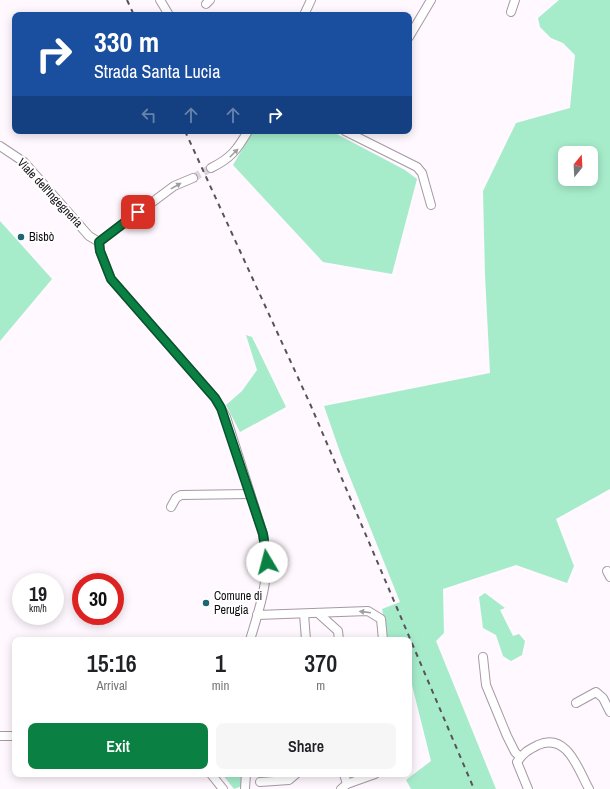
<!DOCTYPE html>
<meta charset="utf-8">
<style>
body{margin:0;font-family:"Archivo Narrow",sans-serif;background:#f6f6f6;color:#202124;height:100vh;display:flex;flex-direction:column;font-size:15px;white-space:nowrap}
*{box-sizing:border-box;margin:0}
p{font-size:13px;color:#757577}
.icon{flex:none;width:22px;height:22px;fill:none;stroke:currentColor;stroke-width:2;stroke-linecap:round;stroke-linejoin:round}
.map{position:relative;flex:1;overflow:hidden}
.panel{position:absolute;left:12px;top:637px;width:400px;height:140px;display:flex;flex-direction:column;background:#fff;border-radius:8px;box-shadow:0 2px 10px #0003}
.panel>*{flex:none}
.top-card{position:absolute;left:12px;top:12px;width:400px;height:122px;border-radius:8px;box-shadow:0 2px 10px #0003;background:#1a4fa0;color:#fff;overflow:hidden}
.needle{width:26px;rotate:18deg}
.fabs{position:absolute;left:558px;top:146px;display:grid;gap:8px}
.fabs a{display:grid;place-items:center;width:40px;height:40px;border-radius:8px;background:#fff;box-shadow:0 2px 10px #0003;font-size:20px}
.speed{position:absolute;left:12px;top:573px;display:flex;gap:8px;font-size:20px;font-weight:700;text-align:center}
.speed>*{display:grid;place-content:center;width:52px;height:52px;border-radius:50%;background:#fff;box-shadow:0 2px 10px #0003;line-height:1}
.speed small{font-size:10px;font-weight:400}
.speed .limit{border:6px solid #d22;background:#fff;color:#111}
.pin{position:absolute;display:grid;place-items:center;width:34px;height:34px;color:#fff;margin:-17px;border-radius:8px;box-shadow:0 2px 6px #0006}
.me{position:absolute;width:44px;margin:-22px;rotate:352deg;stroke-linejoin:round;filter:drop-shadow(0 0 3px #0008)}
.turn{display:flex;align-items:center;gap:14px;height:84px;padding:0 16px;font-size:18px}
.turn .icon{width:52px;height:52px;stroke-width:2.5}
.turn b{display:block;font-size:28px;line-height:34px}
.lanes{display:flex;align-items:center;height:38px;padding:0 16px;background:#0003;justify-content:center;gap:20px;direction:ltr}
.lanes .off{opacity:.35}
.eta{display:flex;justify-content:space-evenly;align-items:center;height:68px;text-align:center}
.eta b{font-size:24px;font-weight:600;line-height:28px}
.action{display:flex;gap:8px;margin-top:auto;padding:8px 16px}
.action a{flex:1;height:46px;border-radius:8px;background:#0b8043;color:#fff;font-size:16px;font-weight:600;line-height:46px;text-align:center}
.action a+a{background:#f6f6f6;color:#202124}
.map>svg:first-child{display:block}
</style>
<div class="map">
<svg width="610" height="789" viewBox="0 0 610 789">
<rect width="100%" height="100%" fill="#fff8fe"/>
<g fill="#a6eccb" fill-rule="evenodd">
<path d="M559,0h51v489l-54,30 18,47 -7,17 -51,-18 -73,24 1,44 -8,8 60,148h-85l-5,-9 25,-19 -22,-88v-33h-21l-6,-31 18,-7 -59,-147 -17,-49 166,-33 -5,-98 -2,-84 33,-68 54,-15 5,-53 -12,-12 -12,-5 -11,-11 -2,-9zM565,153h26v26h-26z"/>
<polygon points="253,131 331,131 405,170 417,179 392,274 323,262 233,165"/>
<polygon points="0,221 52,279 0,341"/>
<polygon points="246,335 252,337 286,407 240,432 226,405 242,391 257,370"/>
<polygon points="485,593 505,608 500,610 513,636 519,634 525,641 522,655 511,661 503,656 496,635 483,628 479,597"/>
<polygon points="222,774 243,774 242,786 234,789"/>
</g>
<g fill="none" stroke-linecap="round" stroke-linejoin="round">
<polyline stroke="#dbd5da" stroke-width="8" stroke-dasharray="8 4" stroke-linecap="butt" points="193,178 211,168"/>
<g stroke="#a698a5" stroke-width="10">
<g id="minor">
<polyline points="160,0 169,15"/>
<polyline points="206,4 210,0"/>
<polyline points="511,12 515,0"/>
<polyline points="304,15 311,0"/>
<polyline points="409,37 431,0"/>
<polyline points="345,131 417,167 422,173 431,205"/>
<polyline points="0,146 24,162 89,236 99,242"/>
<path d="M211,168c20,-10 26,-18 37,-37"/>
<path d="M99,242l1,9 11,28 104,119 11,19 37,117c8,43 -1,66 -13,106"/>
<polyline points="99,242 174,186 193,178"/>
<polyline points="171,507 176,498 181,495 250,494"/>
<polyline points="607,571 610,577"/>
<polyline points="318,613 338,631 339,640"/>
<polyline points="304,614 306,640"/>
<polyline points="257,615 368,611 381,619 383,640"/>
<polyline points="483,657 486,685 507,736 515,752 520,757"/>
<polyline points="576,703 596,692 603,698 610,712"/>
<polyline points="0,736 15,736"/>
<polyline points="211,774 223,789"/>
<polyline points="344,774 347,784"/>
<polyline points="260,782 289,780 296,774"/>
<polyline points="245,789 246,774"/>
<polyline points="341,789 347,784 375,774"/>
<path d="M528,789l-11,-27c6,-9 11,-12 21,-17 29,-13 40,24 51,44"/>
</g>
</g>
<use href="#minor" stroke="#fff" stroke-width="8"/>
<g stroke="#595358" stroke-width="2" stroke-dasharray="5 5" stroke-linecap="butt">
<polyline points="127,0 134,15"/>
<polyline points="185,131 311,406 474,789"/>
</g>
</g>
<defs><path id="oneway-solid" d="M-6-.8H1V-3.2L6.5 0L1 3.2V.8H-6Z"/></defs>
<g fill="#a09ea0">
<use href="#oneway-solid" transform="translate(234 153) rotate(-45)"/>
<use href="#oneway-solid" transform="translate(176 186) rotate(-29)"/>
<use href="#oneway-solid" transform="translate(365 612) rotate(-173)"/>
</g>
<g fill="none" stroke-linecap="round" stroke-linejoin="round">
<g stroke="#07532c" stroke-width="10">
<polyline id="route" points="138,212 99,242 100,251 111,279 215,398 221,408 263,534 267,562"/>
</g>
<use href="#route" stroke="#0b8043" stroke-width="7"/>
</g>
<g fill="#1c6771" stroke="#fff" stroke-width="1.5">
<circle cx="21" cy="237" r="4"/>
<circle cx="206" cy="603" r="4"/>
</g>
<g text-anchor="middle" stroke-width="4" stroke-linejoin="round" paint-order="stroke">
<g font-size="12" fill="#110c11" stroke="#fff">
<text transform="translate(50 193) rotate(47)" y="4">Viale dell'Ingegneria</text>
</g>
<g font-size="12" fill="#110c11" stroke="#fff" text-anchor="start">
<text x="29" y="241">Bisbò</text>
<text x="214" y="600">Comune di<tspan x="214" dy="14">Perugia</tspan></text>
</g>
</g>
</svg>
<div class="fabs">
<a><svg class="needle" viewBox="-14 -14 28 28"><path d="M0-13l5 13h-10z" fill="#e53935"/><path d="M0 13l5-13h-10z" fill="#757577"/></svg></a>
</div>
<div class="speed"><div>19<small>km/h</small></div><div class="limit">30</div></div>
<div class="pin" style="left:138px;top:212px;background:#d93025"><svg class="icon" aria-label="arrive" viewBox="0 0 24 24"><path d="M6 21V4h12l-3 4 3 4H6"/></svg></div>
<svg class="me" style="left:267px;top:562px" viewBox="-20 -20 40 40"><circle r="19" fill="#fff"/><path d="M0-13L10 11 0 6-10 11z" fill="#0b8043"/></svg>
<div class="top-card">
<div class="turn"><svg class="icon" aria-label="right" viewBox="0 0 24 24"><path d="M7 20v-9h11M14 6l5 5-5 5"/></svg><div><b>330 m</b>Strada Santa Lucia</div></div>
<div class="lanes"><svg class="icon off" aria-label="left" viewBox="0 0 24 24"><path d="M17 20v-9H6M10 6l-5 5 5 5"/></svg><svg class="icon off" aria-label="ahead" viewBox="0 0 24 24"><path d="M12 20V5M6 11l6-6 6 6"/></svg><svg class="icon off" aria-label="ahead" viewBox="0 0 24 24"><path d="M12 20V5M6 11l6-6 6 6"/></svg><svg class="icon" aria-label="right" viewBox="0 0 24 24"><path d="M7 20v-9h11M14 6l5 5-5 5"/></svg></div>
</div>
<section class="panel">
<div class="eta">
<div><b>15:16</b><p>Arrival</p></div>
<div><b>1</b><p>min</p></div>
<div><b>370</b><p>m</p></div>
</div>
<div class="action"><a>Exit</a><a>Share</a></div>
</section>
</div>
